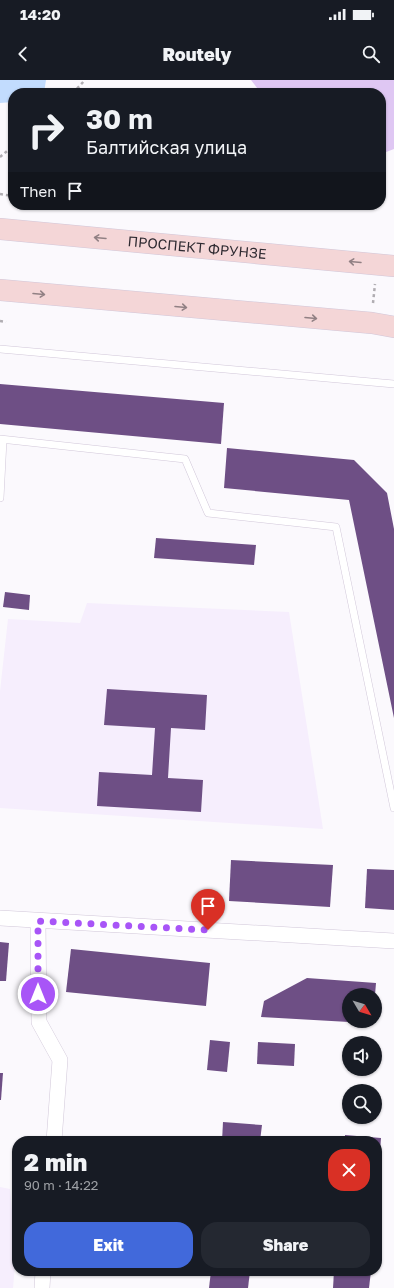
<!DOCTYPE html>
<meta charset="utf-8">
<style>
body{margin:0;font-family:"Golos Text",sans-serif;background:#242831;color:#f1f3f6;height:100vh;display:flex;flex-direction:column;font-size:15px;white-space:nowrap}
*{box-sizing:border-box;margin:0}
p{font-size:13px;color:#9ea1a6}
.icon{flex:none;width:22px;height:22px;fill:none;stroke:currentColor;stroke-width:2;stroke-linecap:round;stroke-linejoin:round}
.map{position:relative;flex:1;overflow:hidden}
.details{position:absolute;left:12px;top:1056px;width:370px;height:140px;display:flex;flex-direction:column;background:#171b24;border-radius:16px;box-shadow:0 1px 3px #0004}
.details>*{flex:none}
.hud{position:absolute;left:8px;top:8px;width:378px;height:122px;border-radius:16px;box-shadow:0 1px 3px #0004;background:#171b24;color:#f1f3f6;overflow:hidden}
.needle{width:26px;rotate:128deg}
.controls{position:absolute;left:342px;top:908px;display:grid;gap:8px}
.controls a{display:grid;place-items:center;width:40px;height:40px;border-radius:50%;background:#171b24;box-shadow:0 1px 3px #0004;font-size:20px}
.pin{position:absolute;display:grid;place-items:center;width:34px;height:34px;color:#fff;margin:-41px -17px;border-radius:50% 50% 50% 0;rotate:-45deg;box-shadow:0 0 4px #0007}
.pin .icon{rotate:45deg}
.me{position:absolute;width:44px;margin:-22px;rotate:0deg;stroke-linejoin:round;filter:drop-shadow(0 0 3px #0008)}
.turn{display:flex;align-items:center;gap:14px;height:84px;padding:0 12px;font-size:18px}
.turn .icon{width:52px;height:52px;stroke-width:2.5}
.turn b{display:block;font-size:28px;line-height:34px}
.then{display:flex;align-items:center;height:38px;padding:0 12px;background:#0003;gap:8px;font-size:15px}
.round{display:grid;place-items:center;flex:none;width:42px;height:42px;border-radius:16px;background:#242831}
.head{display:flex;align-items:center;justify-content:space-between;height:68px;padding:0 12px}
h1{font-size:24px;font-weight:800;line-height:30px}
.cta{display:flex;gap:8px;margin-top:auto;padding:8px 12px}
.cta a{flex:1;height:46px;border-radius:16px;background:#4169db;color:#fff;font-size:16px;font-weight:800;line-height:46px;text-align:center}
.cta a+a{background:#242831;color:#f1f3f6}
.status{display:flex;justify-content:space-between;align-items:center;height:28px;padding:0 20px;background:#171b24;direction:ltr}
.status svg{height:11px;fill:currentColor}
header{display:flex;justify-content:space-between;align-items:center;height:52px;padding:0 12px;background:#171b24;font-size:18px;font-weight:800}
.map>svg:first-child{display:block}
</style>
<div class="status"><b>14:20</b><svg viewBox="0 0 49 12"><path d="M0 12V9h3v3zM5 12V6h3v6zM10 12V3h3v9zM15 12V0h3v12zM26 1h20v11H26zM47 4h2v5h-2z"/></svg></div>
<header><svg class="icon" aria-label="back" viewBox="0 0 24 24"><path d="M15 5l-7 7 7 7"/></svg>Routely<svg class="icon" aria-label="search" viewBox="0 0 24 24"><circle cx="10" cy="10" r="6"/><path d="M15 15l6 6"/></svg></header>
<div class="map">
<svg width="394" height="1208" viewBox="0 0 394 1208">
<rect width="100%" height="100%" fill="#fbf9fd"/>
<g fill="#f6eefd">
<polygon points="87,523 289,532 323,749 0,728 0,611 8,539 80,543"/>
<polygon points="0,1107 10,1109 16,1173 13,1208 0,1208"/>
</g>
<polygon fill="#dfc7f3" points="251,0 394,0 394,69 381,74 381,13 261,13"/>
<polygon fill="#c2dcfe" points="0,0 46,0 44,13 13,13 13,22 0,23"/>
<g fill="#6e4f85">
<polygon points="0,304 224,323 221,364 0,344"/>
<polygon points="227,368 354,380 387,413 394,449 394,638 349,420 224,408"/>
<polygon points="156,458 256,465 254,485 154,478"/>
<polygon points="5,512 30,515 29,530 3,527"/>
<polygon points="107,609 207,615 205,650 171,648 168,698 203,700 201,732 97,726 99,692 152,695 155,648 104,645"/>
<polygon points="231,780 333,785 330,827 229,821"/>
<polygon points="367,789 394,790 394,830 365,828"/>
<polygon points="0,862 9,863 6,901 0,901"/>
<polygon points="71,869 210,883 206,926 66,912"/>
<polygon points="307,898 376,903 375,915 349,915 349,942 261,937 264,921"/>
<polygon points="352,941 373,941 373,943"/>
<polygon points="210,960 230,962 227,992 207,990"/>
<polygon points="258,962 295,964 294,986 257,984"/>
<polygon points="0,993 3,993 1,1020 0,1020"/>
<polygon points="223,1042 262,1045 260,1061 222,1061"/>
<polygon points="345,1055 381,1058 378,1098 377,1061 345,1061"/>
<polygon points="211,1191 250,1191 248,1208 209,1208"/>
<polygon points="334,1191 371,1191 369,1208 333,1208"/>
</g>
<g fill="none" stroke-linecap="round" stroke-linejoin="round">
<g stroke="#d1c7d9" stroke-width="8">
<g id="lane">
<polyline points="0,269 394,304"/>
<polyline points="0,359 185,379 208,433 336,447 394,728"/>
<polyline points="0,418 3,360"/>
</g>
</g>
<g stroke="#d1c7d9" stroke-width="16">
<g id="street">
<polyline points="0,838 394,861"/>
<polyline points="38,841 39,942 60,980 54,1061"/>
<polyline points="42,1208 43,1191"/>
</g>
</g>
<g stroke="#d1c7d9" stroke-width="22">
<g id="secondary">
<path id="s1" d="M0,149l394,37"/>
<polyline points="0,210 372,243 394,247"/>
</g>
</g>
<g stroke="#b0adb2" stroke-width="2.5" stroke-dasharray="3 3" stroke-linecap="butt">
<polyline points="73,13 85,0"/>
<polyline points="0,77 13,66"/>
<polyline points="0,114 13,116"/>
<polyline points="373,223 375,204"/>
<polyline points="0,241 6,242"/>
</g>
<use href="#lane" stroke="#fff" stroke-width="7"/>
<use href="#street" stroke="#fff" stroke-width="15"/>
<use href="#secondary" stroke="#f4d6d7" stroke-width="21"/>
</g>
<defs><path id="oneway-shaft" d="M-6 0H5M1.5-3L5.5 0L1.5 3" fill="none" stroke-width="1.6" stroke-linecap="round" stroke-linejoin="round"/></defs>
<g stroke="#918084">
<use href="#oneway-shaft" transform="translate(100 158) rotate(-175)"/>
<use href="#oneway-shaft" transform="translate(355 182) rotate(-175)"/>
<use href="#oneway-shaft" transform="translate(39 214) rotate(5)"/>
<use href="#oneway-shaft" transform="translate(181 227) rotate(5)"/>
<use href="#oneway-shaft" transform="translate(311 238) rotate(5)"/>
</g>
<g fill="none" stroke-linecap="round" stroke-linejoin="round">
<polyline stroke="#a855f7" stroke-width="7" stroke-dasharray="0 12.6" points="38,914 38,841 208,850"/>
</g>
<g text-anchor="middle" stroke-width="4" stroke-linejoin="round" paint-order="stroke">
<g font-size="14" fill="#2e2a31" stroke="#fff">
<text dy="5" stroke="none"><textPath href="#s1" startOffset="198">ПРОСПЕКТ ФРУНЗЕ</textPath></text>
</g>
</g>
</svg>
<div class="controls">
<a><svg class="needle" viewBox="-14 -14 28 28"><path d="M0-13l5 13h-10z" fill="#e53935"/><path d="M0 13l5-13h-10z" fill="#9ea1a6"/></svg></a>
<a><svg class="icon" aria-label="sound" viewBox="0 0 24 24"><path d="M4 9h4l5-4v14l-5-4H4zM17 9q2 3 0 6"/></svg></a>
<a><svg class="icon" aria-label="search" viewBox="0 0 24 24"><circle cx="10" cy="10" r="6"/><path d="M15 15l6 6"/></svg></a>
</div>
<div class="pin" style="left:208px;top:850px;background:#d93025"><svg class="icon" aria-label="arrive" viewBox="0 0 24 24"><path d="M6 21V4h12l-3 4 3 4H6"/></svg></div>
<svg class="me" style="left:38px;top:914px" viewBox="-20 -20 40 40"><circle r="17" fill="#a855f7" stroke="#fff" stroke-width="3"/><path d="M0-11L8 9 0 5-8 9z" fill="#fff"/></svg>
<div class="hud">
<div class="turn"><svg class="icon" aria-label="right" viewBox="0 0 24 24"><path d="M7 20v-9h11M14 6l5 5-5 5"/></svg><div><b>30 m</b>Балтийская улица</div></div>
<div class="then">Then<svg class="icon" aria-label="arrive" viewBox="0 0 24 24"><path d="M6 21V4h12l-3 4 3 4H6"/></svg></div>
</div>
<section class="details">
<div class="head"><div><h1>2 min</h1><p>90 m · 14:22</p></div><a class="round" style="background:#d93025;color:#fff"><svg class="icon" aria-label="close" viewBox="0 0 24 24"><path d="M6 6l12 12M18 6L6 18"/></svg></a></div>
<div class="cta"><a>Exit</a><a>Share</a></div>
</section>
</div>
